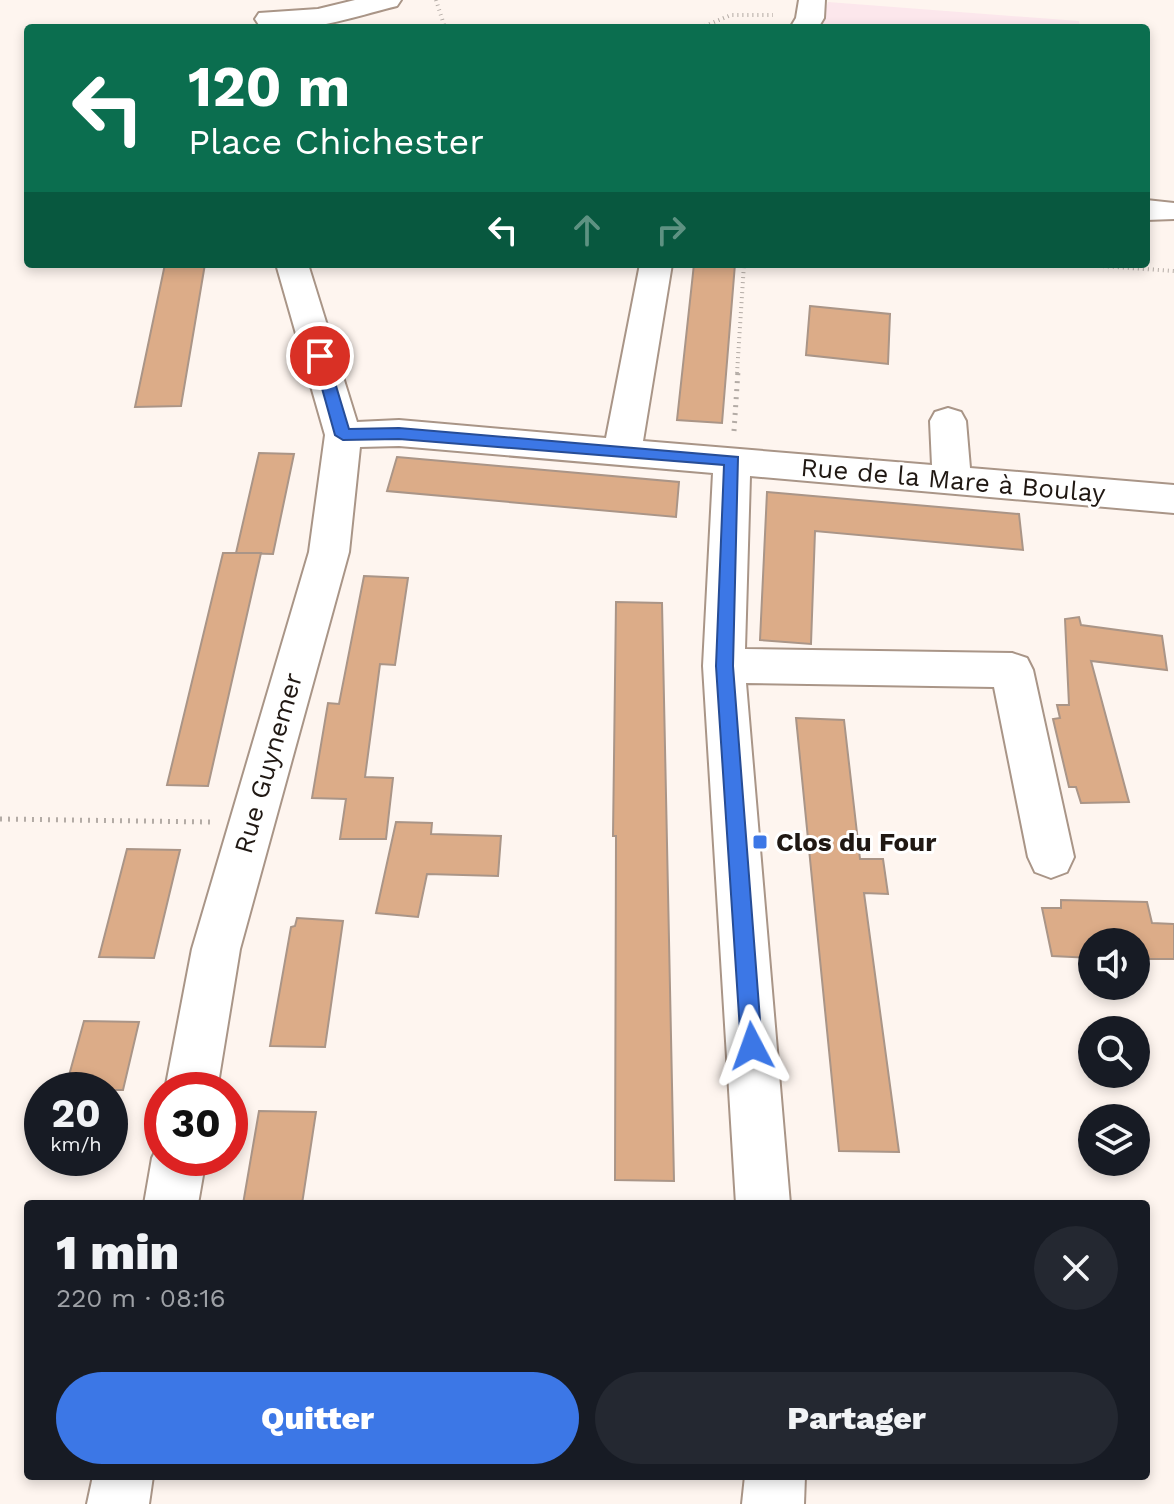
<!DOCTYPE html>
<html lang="fr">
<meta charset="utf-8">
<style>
body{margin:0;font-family:"Work Sans",sans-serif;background:#242831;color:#f1f3f6;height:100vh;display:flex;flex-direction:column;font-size:30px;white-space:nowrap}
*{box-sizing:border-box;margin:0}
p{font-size:26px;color:#9ea1a6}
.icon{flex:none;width:44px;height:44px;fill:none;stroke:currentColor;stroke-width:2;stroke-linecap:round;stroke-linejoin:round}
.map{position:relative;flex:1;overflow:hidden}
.panel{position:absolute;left:24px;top:1200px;width:1126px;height:280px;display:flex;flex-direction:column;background:#171b24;border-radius:8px;box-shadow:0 4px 12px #0003}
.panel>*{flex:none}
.hud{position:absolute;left:24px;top:24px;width:1126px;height:244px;border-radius:8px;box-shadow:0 4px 12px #0003;background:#0b6e4f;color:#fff;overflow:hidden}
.fabs{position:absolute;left:1078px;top:928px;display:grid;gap:16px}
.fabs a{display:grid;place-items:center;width:72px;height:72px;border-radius:50%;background:#171b24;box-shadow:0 4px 12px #0003;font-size:40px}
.speed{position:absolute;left:24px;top:1072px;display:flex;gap:16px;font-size:40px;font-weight:700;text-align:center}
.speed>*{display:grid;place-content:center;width:104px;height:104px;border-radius:50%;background:#171b24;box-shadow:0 4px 12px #0003;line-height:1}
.speed small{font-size:20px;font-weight:400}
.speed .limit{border:12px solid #d22;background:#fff;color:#111}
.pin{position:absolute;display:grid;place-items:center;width:68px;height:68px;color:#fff;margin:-34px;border:4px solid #fff;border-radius:50%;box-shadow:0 2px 8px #0007}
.me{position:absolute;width:88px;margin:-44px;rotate:356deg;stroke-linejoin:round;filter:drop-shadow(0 0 6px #0008)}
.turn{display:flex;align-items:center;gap:28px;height:168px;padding:0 32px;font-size:36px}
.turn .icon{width:104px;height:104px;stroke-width:2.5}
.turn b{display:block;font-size:56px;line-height:68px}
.lanes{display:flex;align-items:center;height:76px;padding:0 32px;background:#0003;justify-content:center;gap:40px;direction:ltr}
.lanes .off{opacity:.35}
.round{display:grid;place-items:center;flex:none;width:84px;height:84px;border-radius:42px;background:#242831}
.summary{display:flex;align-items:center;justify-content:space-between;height:136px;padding:0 32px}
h1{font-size:48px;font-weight:800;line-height:60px}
.primary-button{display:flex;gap:16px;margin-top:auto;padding:16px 32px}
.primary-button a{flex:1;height:92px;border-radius:48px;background:#3c77e6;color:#fff;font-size:32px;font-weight:800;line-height:92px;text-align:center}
.primary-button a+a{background:#242831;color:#f1f3f6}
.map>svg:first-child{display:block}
</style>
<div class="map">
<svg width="1174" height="1504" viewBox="0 0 1174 1504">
<rect width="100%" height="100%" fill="#fef5ef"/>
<polygon fill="#fce7ec" points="828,2 1079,21 1080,28 819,28"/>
<g fill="#dcac88" stroke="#aa9587" stroke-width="2">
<polygon points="165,264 205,264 181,406 135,407"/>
<polygon points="694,264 735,264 722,423 677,420"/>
<polygon points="810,306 890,314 888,364 806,355"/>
<polygon points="259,453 294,454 273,554 236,553"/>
<polygon points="397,457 679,482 676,517 387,491"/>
<polygon points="767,492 1019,514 1023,550 815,531 811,644 760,640"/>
<polygon points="223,553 261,553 208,786 167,785"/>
<polygon points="364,576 408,578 395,665 380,664 365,777 393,778 386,839 340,839 346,799 312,798 328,703 339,704"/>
<polygon points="616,602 662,603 674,1181 615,1180 616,836 613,836"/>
<polygon points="1079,617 1081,625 1162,636 1167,670 1091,661 1129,802 1081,803 1076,787 1069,787 1053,719 1060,718 1057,705 1069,705 1065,619"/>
<polygon points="796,718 844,720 860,859 883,859 888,894 864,893 899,1152 839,1151"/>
<polygon points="396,822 432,823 431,834 501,836 498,876 427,874 418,917 376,913"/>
<polygon points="127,849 180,850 154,958 99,957"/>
<polygon points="1061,900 1147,902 1152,923 1174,924 1174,959 1136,959 1136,942 1092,942 1092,958 1052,956 1042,908 1061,908"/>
<polygon points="297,918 343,921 325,1047 270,1046 291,927 295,926"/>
<polygon points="84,1021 139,1022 123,1090 65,1090"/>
<polygon points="259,1111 316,1112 302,1204 243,1204"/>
</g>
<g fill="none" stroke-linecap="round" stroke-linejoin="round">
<g stroke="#a99587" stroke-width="4">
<g id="minor">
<path d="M355,0h46l-4,6c-42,10 -93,30 -138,19l-4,-6 4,-6 59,-4z"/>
<polygon points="799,0 825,0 824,18 818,28 790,28 796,18"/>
<polygon points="1146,200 1174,203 1174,219 1146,220"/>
<polygon points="276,264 308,264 357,422 399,420 606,438 640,264 672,264 643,441 932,465 930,421 935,412 948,408 961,412 966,421 970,468 1174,485 1174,513 750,476 745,649 1012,653 1027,658 1033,670 1074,857 1067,872 1051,878 1035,872 1028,857 994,687 746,683 790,1204 736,1204 703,666 713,473 399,446 360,447 349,552 240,949 217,1090 165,1090 192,949 309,552 325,435"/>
<polygon points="162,1138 162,1158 206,1158 198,1204 144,1204 152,1158"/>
<polygon points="93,1476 153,1476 149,1504 87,1504"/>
<polygon points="745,1476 805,1476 804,1504 742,1504"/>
</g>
</g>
<g stroke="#b3aba5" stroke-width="4" stroke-dasharray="1 4" stroke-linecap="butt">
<polyline points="436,0 445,28"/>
<polyline points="700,28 731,15 773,15"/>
<polyline points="1073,264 1174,271"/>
<polyline points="737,373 744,264"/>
</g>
<g stroke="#b3aba5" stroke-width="5" stroke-dasharray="2 6" stroke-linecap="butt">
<polyline points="734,431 738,371"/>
<polyline points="0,819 210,822"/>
</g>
<use href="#minor" fill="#fff" fill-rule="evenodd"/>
</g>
<polygon fill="#3c77e6" stroke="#274d96" stroke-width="2" points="320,352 327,356 349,429 399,428 738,457 733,666 762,1046 759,1053 752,1056 744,1053 741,1046 716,666 724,465 399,439 343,440 335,435 313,356"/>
<rect fill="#3c77e6" stroke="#fff" stroke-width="3" x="752" y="834" width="16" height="16" rx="4"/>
<g text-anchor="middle" stroke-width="6" stroke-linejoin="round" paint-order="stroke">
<g font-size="26" fill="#201813" stroke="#fff">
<text transform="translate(953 480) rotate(5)" y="9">Rue de la Mare à Boulay</text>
<text transform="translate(268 763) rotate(-74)" y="9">Rue Guynemer</text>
</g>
<g font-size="26" font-weight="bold" fill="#201813" stroke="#fff" text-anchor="start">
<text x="776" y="851">Clos du Four</text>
</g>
</g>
</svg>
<div class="fabs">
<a><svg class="icon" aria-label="sound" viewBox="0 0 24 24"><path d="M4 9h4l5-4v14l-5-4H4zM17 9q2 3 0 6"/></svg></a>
<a><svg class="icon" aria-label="search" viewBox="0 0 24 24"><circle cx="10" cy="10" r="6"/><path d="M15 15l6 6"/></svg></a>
<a><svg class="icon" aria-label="layers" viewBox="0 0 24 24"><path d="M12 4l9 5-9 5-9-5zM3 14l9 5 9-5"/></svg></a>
</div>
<div class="speed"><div>20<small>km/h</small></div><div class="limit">30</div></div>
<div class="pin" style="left:320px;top:356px;background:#d93025"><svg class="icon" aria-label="arrive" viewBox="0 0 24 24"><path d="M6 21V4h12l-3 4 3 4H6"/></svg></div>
<svg class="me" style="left:752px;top:1046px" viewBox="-20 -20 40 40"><path d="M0-17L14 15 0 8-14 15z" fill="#3c77e6" stroke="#fff" stroke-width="4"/></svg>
<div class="hud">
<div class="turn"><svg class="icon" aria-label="left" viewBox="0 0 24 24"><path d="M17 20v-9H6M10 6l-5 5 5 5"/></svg><div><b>120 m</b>Place Chichester</div></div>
<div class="lanes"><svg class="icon" aria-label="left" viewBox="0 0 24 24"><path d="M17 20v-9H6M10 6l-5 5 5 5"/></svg><svg class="icon off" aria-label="ahead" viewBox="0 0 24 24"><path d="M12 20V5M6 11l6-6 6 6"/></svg><svg class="icon off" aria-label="right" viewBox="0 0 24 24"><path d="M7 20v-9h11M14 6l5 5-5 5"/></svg></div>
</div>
<section class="panel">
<div class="summary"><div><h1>1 min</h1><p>220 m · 08:16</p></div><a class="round"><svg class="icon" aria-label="close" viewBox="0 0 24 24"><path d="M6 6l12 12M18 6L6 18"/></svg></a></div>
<div class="primary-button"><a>Quitter</a><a>Partager</a></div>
</section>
</div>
